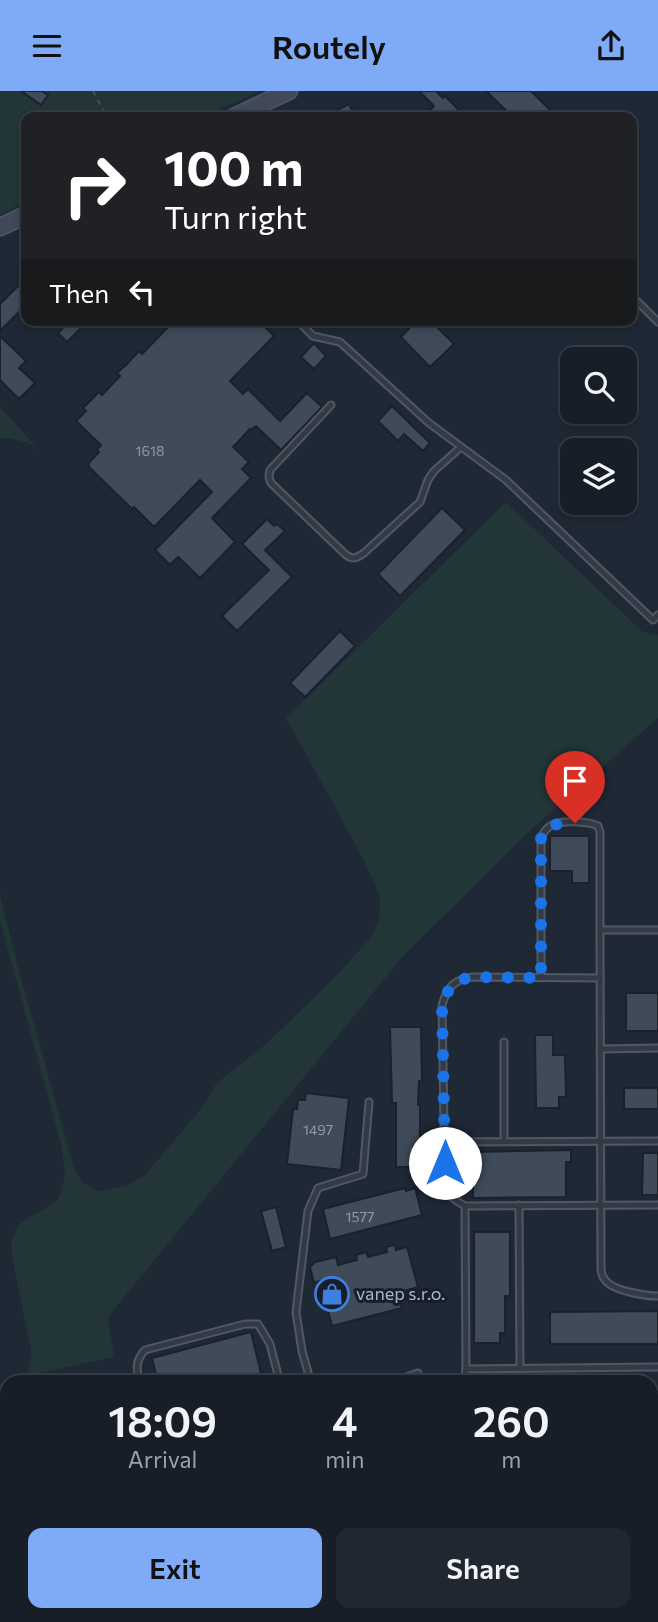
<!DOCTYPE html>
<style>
body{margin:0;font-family:Commissioner,sans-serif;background:#202730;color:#f1f3f6;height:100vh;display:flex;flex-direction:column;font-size:26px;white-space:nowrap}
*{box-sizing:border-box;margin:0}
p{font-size:23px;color:#9ea2a8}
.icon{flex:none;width:38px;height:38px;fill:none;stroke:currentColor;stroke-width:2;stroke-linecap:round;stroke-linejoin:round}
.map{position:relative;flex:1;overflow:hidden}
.side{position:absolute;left:0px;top:1284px;width:658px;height:247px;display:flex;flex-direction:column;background:#171e28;border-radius:21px 21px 0 0;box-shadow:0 4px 10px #0003,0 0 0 2px #363c45}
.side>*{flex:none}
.guide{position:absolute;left:21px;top:21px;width:616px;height:214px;border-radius:14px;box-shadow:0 4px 10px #0003,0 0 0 2px #363c45;background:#202124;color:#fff;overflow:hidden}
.controls{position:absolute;left:560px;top:256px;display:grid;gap:14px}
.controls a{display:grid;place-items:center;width:77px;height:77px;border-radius:14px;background:#171e28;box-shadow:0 4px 10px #0003,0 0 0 2px #363c45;font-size:35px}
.pin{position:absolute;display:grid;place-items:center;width:60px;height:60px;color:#fff;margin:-72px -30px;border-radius:50% 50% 50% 0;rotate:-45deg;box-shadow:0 0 7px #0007}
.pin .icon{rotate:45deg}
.me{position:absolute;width:77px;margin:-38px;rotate:0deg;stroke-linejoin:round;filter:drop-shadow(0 0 5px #0008)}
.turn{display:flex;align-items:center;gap:24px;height:147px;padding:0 28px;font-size:32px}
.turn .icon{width:91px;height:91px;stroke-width:2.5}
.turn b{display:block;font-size:49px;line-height:60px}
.then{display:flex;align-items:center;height:66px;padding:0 28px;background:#0003;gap:14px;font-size:26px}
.eta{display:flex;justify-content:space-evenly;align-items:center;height:119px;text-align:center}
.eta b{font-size:42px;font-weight:600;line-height:49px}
.action{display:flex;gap:14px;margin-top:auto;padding:14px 28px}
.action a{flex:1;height:80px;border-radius:14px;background:#7faaf5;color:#111;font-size:28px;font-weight:600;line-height:80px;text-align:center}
.action a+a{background:#202730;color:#f1f3f6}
header{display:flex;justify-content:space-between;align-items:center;height:91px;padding:0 28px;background:#7faaf5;color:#111;font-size:32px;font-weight:600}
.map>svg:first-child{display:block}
</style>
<header><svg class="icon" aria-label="menu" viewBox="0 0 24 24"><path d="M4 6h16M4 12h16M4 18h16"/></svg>Routely<svg class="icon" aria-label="share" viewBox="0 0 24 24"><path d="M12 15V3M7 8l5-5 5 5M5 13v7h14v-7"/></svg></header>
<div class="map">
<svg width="658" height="1531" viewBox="0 0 658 1531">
<rect width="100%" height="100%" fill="#1f2835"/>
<g fill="#223537">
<polygon points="0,0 26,0 24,3 41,13 48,4 42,0 260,0 204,26 26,26 26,28 22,30 26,40 26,111 0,124"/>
<polygon points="0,317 0,316 39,359 29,352 9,347 0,348"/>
<polygon points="506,411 643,541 658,544 658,627 533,737 404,864 108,1226 114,1266 26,1285 32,1263 14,1177 11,1149 19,1133 58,1109 65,1086 62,1057 0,830 0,803 19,880 75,1080 84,1092 99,1100 126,1095 145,1084 203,1015 216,993 267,952 335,886 373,844 379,827 380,807 375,794 360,762 286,627"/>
<polygon points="7,1500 7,1524 50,1524 33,1530 22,1527 9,1531 0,1531 0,1502"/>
<polygon points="90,1524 145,1524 123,1531 70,1531"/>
</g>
<g fill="#404b5a" stroke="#1a212c" stroke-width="2">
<polygon points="21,0 42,0 48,4 41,14"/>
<polygon points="419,0 436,0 443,7 445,5 459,19 452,26 437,26 430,19 434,15"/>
<polygon points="486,0 531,0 557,26 513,26"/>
<polygon points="349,13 355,26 323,26"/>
<polygon points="26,187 26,214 0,240 0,213"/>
<polygon points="70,229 89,229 67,251 58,242"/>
<polygon points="175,229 258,229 274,245 230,290 243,303 248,298 280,330 307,302 322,316 281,359 256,335 251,339 250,338 233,356 249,371 242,378 251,387 212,427 235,451 200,487 178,466 170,474 155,459 212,401 200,389 154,436 134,416 132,418 90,377 88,373 99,361 97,359 101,354 76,330 86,320 83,317 99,301 102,304 120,285 117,282 126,274 139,260 142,263"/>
<polygon points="417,229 430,229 454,253 430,276 401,246"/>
<polygon points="0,245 26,270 19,277 35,292 19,308 0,289"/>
<polygon points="314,252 326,265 314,278 301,266"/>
<polygon points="392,315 430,352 423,360 404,343 398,350 378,330"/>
<polygon points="442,417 465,439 400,505 378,483"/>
<polygon points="267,428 274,435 277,433 285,440 265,459 292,486 237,540 222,525 269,479 242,453"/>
<polygon points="340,540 355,555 305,606 290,592"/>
<polygon points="550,745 589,745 589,792 572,792 572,780 550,780"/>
<rect x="626" y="902" width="32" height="38"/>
<polygon points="390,936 421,936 422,990 419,990 418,1014 420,1014 420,1076 396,1076 396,1012 392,1012"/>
<polygon points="535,944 553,944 553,964 565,964 566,1006 559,1006 559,1017 536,1017"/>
<rect x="624" y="997" width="34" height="21"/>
<polygon points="306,1002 349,1007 341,1079 287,1073 293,1018 297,1018 298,1009 305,1009"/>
<polygon points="571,1059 571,1071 566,1071 566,1106 473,1107 473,1061"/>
<polygon points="643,1062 658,1062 658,1104 642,1104"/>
<polygon points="405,1097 406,1100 415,1097 422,1124 330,1148 323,1118"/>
<polygon points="276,1116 286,1156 272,1160 261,1120"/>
<polygon points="474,1141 510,1141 510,1205 505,1205 505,1242 500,1242 500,1252 474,1252"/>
<polygon points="395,1154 396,1159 407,1156 418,1196 398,1202 402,1217 332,1235 320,1190 314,1192 310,1176 315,1171 336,1166 338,1174 357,1169 356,1164 366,1161 368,1166 387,1161 386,1156"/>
<polygon points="658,1220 658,1253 550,1253 550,1221"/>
<polygon points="251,1241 261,1282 254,1284 256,1292 158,1292 152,1267"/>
</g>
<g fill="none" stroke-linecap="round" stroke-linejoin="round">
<g stroke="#505864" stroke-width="9">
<g id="lane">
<polyline points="632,205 658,231"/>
<polyline points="297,229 313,245 340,251 429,332 506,389 653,529 658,524"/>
<path d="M331,314l-61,65 -1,7 2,6 75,72c7,5 11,3 18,-2l56,-51 8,-22 6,-9 27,-24"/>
<path d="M658,839h-58l1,340c1,5 1,7 5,11 8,10 40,15 52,15"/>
<path d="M541,887v-140c3,-6 5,-10 11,-13 9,-5 37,-4 46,1l2,6v98"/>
<polyline points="504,951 504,1050"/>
<polyline points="600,958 658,957"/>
<polyline points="445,1051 658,1050"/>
<polyline points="519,1114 520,1277"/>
<polyline points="465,1115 658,1114"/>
<path d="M466,1278l-1,-163c-10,-6 -18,-10 -20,-22l-3,-179c5,-17 11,-25 30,-28l128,1"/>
<path d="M140,1292c-4,-13 -5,-22 5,-33l100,-26h13l12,20 10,39"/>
<polyline points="311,1292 302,1260 296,1221 308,1120 318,1097 363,1083 369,1011"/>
<polyline points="388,1292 418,1282"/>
<polyline points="464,1292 466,1278 658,1276"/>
<polyline points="651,1519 658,1525"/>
<polyline points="195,1524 197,1531"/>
<polyline points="572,1524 573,1531"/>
<polyline points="540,1531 563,1524"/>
</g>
</g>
<g stroke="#505864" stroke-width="19">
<g id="secondary">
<polyline points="234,26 289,0"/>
<polyline points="0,136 26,124"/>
<polyline points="651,1447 658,1448"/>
</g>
</g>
<g stroke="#3c434f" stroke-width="21">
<g id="primary">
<polyline points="651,1400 658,1399"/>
<polyline points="651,1431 658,1430"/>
<polyline points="50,1531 68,1524"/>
<polyline points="147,1531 168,1524"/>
</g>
</g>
<g stroke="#3f5154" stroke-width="2" stroke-dasharray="5 5" stroke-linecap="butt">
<polyline points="93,0 107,26"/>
<polyline points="651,1354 658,1353"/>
<polyline points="651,1479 658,1478"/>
<polyline points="0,1500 7,1497"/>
<polyline points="238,1524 240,1531"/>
<polyline points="311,1524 312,1531"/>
<polyline points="274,1531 278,1524"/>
<polyline points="323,1531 355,1524"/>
</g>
<use href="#lane" stroke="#333a46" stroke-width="5"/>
<use href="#secondary" stroke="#414959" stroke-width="16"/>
<use href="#primary" stroke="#505966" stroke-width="18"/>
</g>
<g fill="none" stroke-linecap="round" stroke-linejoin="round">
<path stroke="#1a73e8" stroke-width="12" stroke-dasharray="0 21.6" d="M445,1072l-3,-158c5,-16 12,-25 30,-28l69,1v-140c8,-15 18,-15 34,-15"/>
</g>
<defs>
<g id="shop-ring" transform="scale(1.75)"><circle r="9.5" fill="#181f2a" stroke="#3f7fe0" stroke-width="1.5"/><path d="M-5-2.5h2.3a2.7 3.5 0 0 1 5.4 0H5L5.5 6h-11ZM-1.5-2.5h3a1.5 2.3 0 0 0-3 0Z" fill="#3f7fe0"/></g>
</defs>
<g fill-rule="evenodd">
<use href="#shop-ring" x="332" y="1203"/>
</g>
<g text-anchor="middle" stroke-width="6" stroke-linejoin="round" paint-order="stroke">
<g font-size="14" fill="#919aa9">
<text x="150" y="365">1618</text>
<text x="318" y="1044">1497</text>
<text x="360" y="1131">1577</text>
</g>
<g font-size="18" fill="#acb5c3" stroke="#181f2a" text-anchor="start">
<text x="356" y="1209">vanep s.r.o.</text>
</g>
</g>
</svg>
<div class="controls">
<a><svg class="icon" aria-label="search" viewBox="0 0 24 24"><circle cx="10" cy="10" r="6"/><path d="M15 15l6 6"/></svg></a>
<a><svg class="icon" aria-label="layers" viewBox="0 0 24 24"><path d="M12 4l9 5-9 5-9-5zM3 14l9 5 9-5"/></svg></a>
</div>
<div class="pin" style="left:575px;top:732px;background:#d93025"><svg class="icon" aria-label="arrive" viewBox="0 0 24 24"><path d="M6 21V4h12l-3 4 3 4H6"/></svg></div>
<svg class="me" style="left:445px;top:1072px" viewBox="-20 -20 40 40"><circle r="19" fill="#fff"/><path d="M0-13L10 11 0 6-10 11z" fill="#1a73e8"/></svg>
<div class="guide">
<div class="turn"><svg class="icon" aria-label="right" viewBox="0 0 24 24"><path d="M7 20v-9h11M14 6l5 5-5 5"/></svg><div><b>100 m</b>Turn right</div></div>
<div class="then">Then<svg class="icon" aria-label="left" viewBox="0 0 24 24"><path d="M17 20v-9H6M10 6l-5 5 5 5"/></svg></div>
</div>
<section class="side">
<div class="eta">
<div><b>18:09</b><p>Arrival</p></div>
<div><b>4</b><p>min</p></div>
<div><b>260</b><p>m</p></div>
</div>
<div class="action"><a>Exit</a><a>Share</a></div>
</section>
</div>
